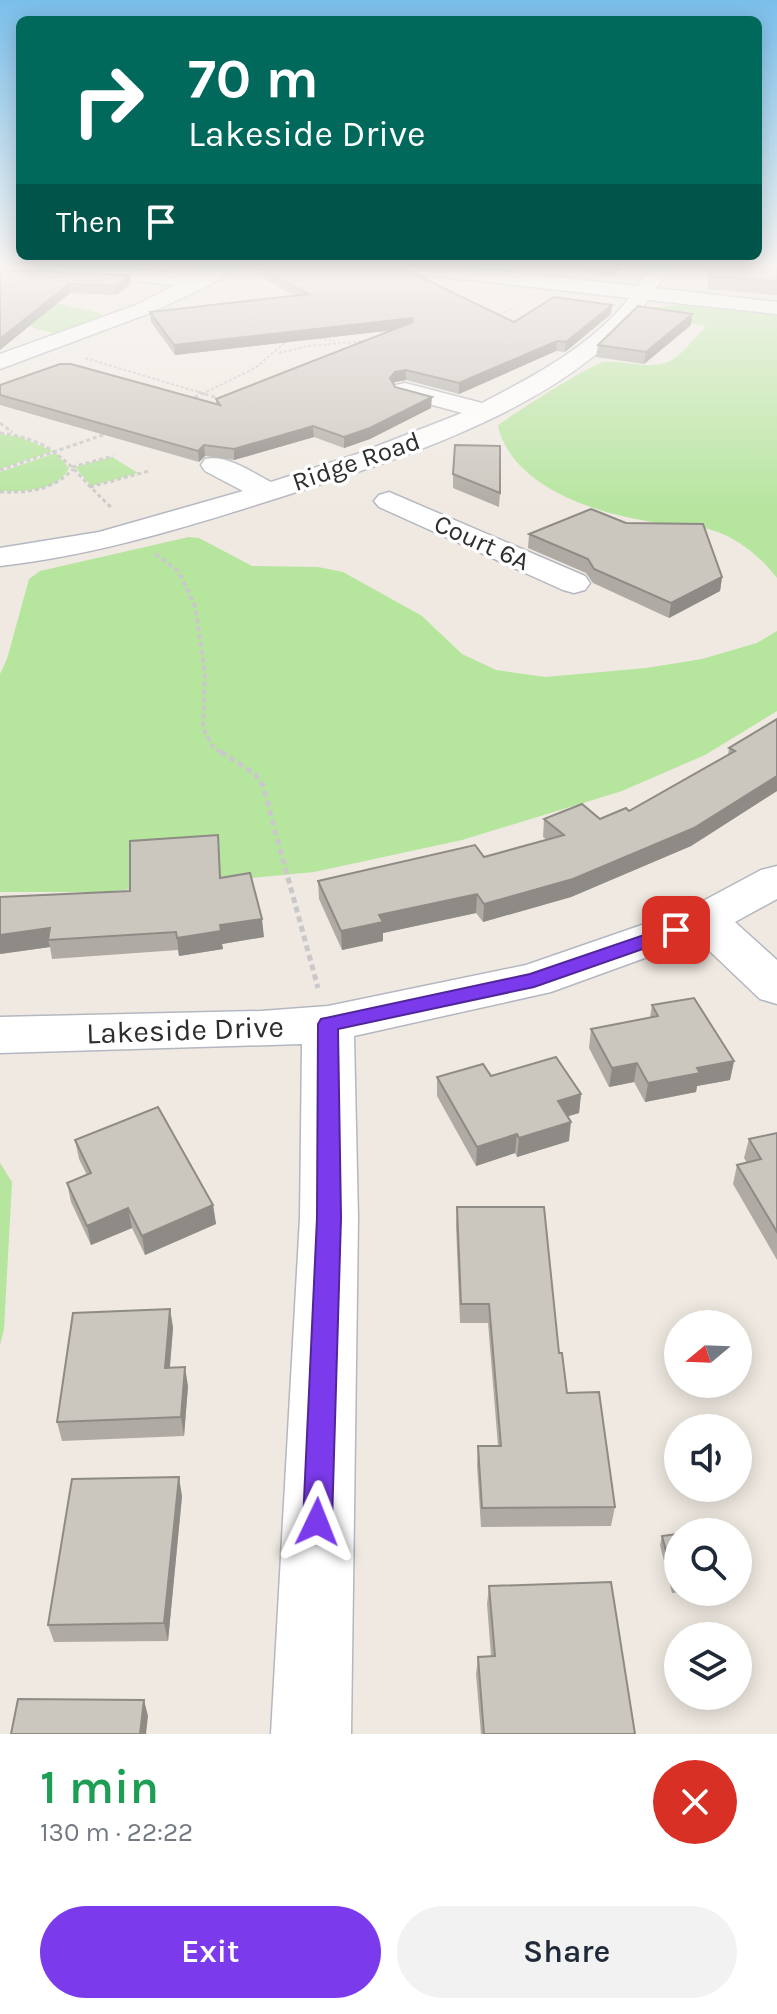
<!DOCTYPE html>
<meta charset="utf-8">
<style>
body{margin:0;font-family:Karla,sans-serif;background:#f2f2f3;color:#1f2937;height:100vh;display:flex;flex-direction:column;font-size:30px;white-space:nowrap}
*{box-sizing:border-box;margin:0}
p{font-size:26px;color:#747a83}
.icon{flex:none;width:44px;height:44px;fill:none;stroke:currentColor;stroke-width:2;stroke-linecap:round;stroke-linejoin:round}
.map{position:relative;height:1734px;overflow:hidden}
.sheet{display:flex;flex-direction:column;background:#fff;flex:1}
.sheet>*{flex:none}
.top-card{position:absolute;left:16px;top:16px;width:746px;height:244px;border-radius:12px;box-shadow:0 4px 20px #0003;background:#00695c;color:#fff;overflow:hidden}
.needle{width:52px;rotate:251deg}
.tools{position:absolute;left:664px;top:1310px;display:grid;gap:16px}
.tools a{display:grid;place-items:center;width:88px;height:88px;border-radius:50%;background:#fff;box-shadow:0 4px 20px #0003;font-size:40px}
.pin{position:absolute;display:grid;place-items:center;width:68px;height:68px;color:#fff;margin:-34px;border-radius:16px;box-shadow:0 4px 12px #0006}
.me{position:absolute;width:88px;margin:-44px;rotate:2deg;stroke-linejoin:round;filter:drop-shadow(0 0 6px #0008)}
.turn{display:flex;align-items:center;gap:28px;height:168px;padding:0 40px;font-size:36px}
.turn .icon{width:104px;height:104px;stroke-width:2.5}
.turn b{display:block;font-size:56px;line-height:68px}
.then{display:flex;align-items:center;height:76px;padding:0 40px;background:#0003;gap:16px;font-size:30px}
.round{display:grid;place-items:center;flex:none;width:84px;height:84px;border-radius:42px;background:#f2f2f3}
.head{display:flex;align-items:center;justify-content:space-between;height:136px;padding:0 40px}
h1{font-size:48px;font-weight:600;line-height:60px;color:#1e9e55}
.button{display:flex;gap:16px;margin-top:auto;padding:16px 40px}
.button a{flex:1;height:92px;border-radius:48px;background:#7c3aed;color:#fff;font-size:32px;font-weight:600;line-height:92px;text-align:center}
.button a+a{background:#f2f2f3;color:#1f2937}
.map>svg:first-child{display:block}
</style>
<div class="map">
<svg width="777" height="1734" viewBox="0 0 777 1734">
<rect width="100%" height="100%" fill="#efe9e1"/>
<g fill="#b6e59e">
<polygon points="34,298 100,313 103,318 54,333 37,329 0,313"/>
<path d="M681,304l96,11v263c-14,-18 -31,-33 -52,-43 -20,-10 -45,-9 -66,-12 -57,-8 -146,-33 -161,-97 4,-6 96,-63 105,-64 19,-2 43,7 62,1 15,-4 30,-26 41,-37l-32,-6 -20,-9 5,-4z"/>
<polygon points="0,434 20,437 53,451 0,469"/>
<path d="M56,453l13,15c-11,23 -46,24 -69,23v-19z"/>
<polygon points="112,457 138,473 91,486 75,467"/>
<polygon points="189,537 199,538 252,566 318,567 343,572 422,616 462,654 496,670 545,677 646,668 702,659 757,643 777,631 777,711 705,755 622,791 462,840 314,872 101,892 0,892 0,674 7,659 29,579 40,571"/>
<polygon points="0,1163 12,1182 4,1329 0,1345"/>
</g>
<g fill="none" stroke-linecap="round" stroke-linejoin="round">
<g stroke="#b4b7c1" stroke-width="3">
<g id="minor">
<polygon points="0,267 108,267 195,275 213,267 238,267 208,286 150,313 0,369 0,354 136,305 175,285 108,279 0,276"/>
<path d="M397,267h64l176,19 15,-19h20l-16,21 121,14v12l-129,-14c-75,105 -246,158 -364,196 -94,30 -186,59 -284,70v-18l99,-16 144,-41 -38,-20 -4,-6 4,-6c22,-5 46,13 66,23l86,-28 105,-41 -66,-18 -3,-5 3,-5 9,-2 77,20c52,-27 111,-58 147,-105l-222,-25z"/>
<polygon points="389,492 585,576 590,583 585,590 574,593 563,590 379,507 374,501 379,495"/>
<polygon points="777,866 777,899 735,922 777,960 777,1004 760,999 697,939 551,992 354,1036 358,1218 351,1734 271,1734 300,1218 302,1044 0,1053 0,1017 261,1011 328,1006 526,965 688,909 761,870"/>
</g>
</g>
<g stroke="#c9c9c9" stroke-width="2" stroke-dasharray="3 2" stroke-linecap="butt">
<polyline points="495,317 514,307"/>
<polyline points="314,338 335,341"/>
<polyline points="279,353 308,346 368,341"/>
<polyline points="85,358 205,394"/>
<polyline points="202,394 255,368 288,340"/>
</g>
<g stroke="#c9c9c9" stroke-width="3" stroke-dasharray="4 3" stroke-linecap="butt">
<polyline points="198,392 225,400"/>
<polyline points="188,400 207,392"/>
<polyline points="0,423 12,432"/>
<path d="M0,433c60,7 70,37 111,74"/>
<polyline points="72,467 113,456"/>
<polyline points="0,470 109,433"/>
<polyline points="90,487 149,471"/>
<path d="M0,492c28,1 54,-2 73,-23"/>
</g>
<polyline stroke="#c9c9c9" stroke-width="4" stroke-dasharray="5 3" stroke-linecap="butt" points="155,554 178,571 195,606 205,673 203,728 213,747 224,754"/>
<polyline stroke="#c9c9c9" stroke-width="5" stroke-dasharray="6 4" stroke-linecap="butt" points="221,752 255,774 263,786 318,988"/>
<use href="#minor" fill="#fff" fill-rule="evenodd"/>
</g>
<g fill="#afaba4">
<polygon points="583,267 621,267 612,277 593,275"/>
<polygon points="777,267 777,295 707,289 709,276"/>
<polygon points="0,270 131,284 116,295 70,293"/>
<polygon points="263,270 514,322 611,314 565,352 556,351 459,394 406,380 395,382 394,384 395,387 431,408 370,439 344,448 314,437 234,460 205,456 199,462 0,405 0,385 216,404 216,399 392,330 175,355 151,322 150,312 295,296 264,279"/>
<polygon points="692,314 691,325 644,364 596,357 598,345"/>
<polygon points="453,474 500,493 499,507 453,488"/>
<polygon points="529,534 722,577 720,591 669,618 593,583 586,573 528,548"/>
<polygon points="777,719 777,791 691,846 571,897 483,922 476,913 383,933 383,941 342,950 319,899 318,881 484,857 547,840 543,837 544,819 600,819 629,811 728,755 729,748"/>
<polygon points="218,835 221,878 264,937 222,944 223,949 179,956 178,950 52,959 50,947 0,954 130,891"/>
<polygon points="652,1005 734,1061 730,1080 697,1086 696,1092 645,1102 634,1082 609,1087 589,1048 591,1029 650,1018"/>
<polygon points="491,1076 581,1094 579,1113 568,1116 569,1141 517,1157 515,1153 476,1166 437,1096 437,1077"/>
<polygon points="777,1133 777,1260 733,1184 737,1165 747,1163 744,1158 749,1139"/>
<polygon points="75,1140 213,1205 216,1224 145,1255 132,1228 91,1245 71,1202 67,1183 87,1175 79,1159"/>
<polygon points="457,1207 559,1353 567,1393 615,1507 611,1526 481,1527 477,1465 478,1446 498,1446 488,1323 460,1323 456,1226"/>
<polygon points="170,1309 173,1328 170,1368 188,1386 184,1436 62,1441 57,1422"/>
<polygon points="182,1496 168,1641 54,1642 48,1625"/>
<polygon points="678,1534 678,1592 683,1592 672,1593 660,1545 662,1536"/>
<polygon points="489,1586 635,1734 481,1734 476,1674 478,1657 491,1656 487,1604"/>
</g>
<g fill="#8e8b86">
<polygon points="613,267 621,267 612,277"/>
<polygon points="130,275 131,284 116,295 115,286"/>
<polygon points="69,284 70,293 0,350 0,339"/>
<polygon points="612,305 611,314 565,352 566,342"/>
<polygon points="692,314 691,325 644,364 646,352"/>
<polygon points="412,318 412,328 175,355 174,345"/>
<polygon points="557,341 556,351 459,394 459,383"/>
<polygon points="406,370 406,380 395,382 390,388 390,378 395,372"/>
<polygon points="432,397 431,408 370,439 344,448 344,437"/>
<polygon points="313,426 314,437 234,460 234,449"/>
<polygon points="204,445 205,456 199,462 198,451"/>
<polygon points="722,577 720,591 669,618 671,603"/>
<polygon points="777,776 777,791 691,846 571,897 483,922 484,904"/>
<polygon points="477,894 476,913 383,933 383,941 342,950 341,931 379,915"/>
<polygon points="262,919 264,937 222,944 223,949 179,956 177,938 220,925"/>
<polygon points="50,928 48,940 50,947 0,954 0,935"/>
<polygon points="734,1061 730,1080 697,1086 696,1092 645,1102 648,1083 697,1068"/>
<polygon points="637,1063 634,1082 609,1087 612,1068"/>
<polygon points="581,1094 579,1113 556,1120 558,1101"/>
<polygon points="571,1122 569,1141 517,1157 519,1138"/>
<polygon points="517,1134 515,1153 476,1166 477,1147"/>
<polygon points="213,1205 216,1224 145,1255 142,1236"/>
<polygon points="128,1208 132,1228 91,1245 87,1226"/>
<polygon points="170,1309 173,1328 168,1387 165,1368"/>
<polygon points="185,1367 188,1386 184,1436 181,1417"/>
<polygon points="179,1477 182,1496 168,1641 164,1623"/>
<polygon points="144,1700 148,1716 146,1734 140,1734"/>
</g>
<g fill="#cbc7bf" stroke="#8e8b86" stroke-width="2">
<polygon points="266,267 400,267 514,322 554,297 612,305 566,342 557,341 459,383 406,370 395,372 390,378 395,387 432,397 370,428 344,437 313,426 234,449 204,445 198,451 0,395 0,385 60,364 71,364 220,405 216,399 413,322 412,318 174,345 150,312 309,294 263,270"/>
<polygon points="712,267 777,267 777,281 709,276"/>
<polygon points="0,270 130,275 115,286 69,284 0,339"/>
<polygon points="638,306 692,314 646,352 598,345"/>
<polygon points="455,445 500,446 500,493 453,474"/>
<polygon points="591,509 626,523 703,524 722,577 671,603 594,569 588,559 529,534"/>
<polygon points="777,719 777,776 694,828 573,879 484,904 477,894 379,915 383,922 341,931 318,881 475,845 484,857 564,835 544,819 582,804 600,819 626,808 629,811 735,751 729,748"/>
<polygon points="218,835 220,878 250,873 262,919 220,925 221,931 177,938 176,932 48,940 50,928 0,935 0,897 130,891 130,841"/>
<polygon points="694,998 734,1061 697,1068 700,1073 648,1083 637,1063 612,1068 591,1029 658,1016 652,1005"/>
<polygon points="556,1057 581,1094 558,1101 571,1122 519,1138 517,1134 477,1147 437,1077 483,1064 491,1076"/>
<polygon points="158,1107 213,1205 142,1236 128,1208 87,1226 67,1183 91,1173 75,1140"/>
<polygon points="777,1133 777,1232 737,1165 761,1159 749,1139"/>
<polygon points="457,1207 544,1207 559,1353 562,1353 567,1393 599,1392 615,1507 482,1508 478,1446 501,1446 489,1304 461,1304"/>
<polygon points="170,1309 165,1368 185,1367 181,1417 57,1422 73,1313"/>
<polygon points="179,1477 164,1623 48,1625 72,1479"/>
<polygon points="678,1534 678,1583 675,1584 662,1536"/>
<polygon points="611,1582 635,1734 484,1734 478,1657 495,1656 489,1586"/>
<polygon points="18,1699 144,1700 140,1734 11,1734"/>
</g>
<linearGradient id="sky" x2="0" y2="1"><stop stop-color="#7abfeb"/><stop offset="0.52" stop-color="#f8f5f2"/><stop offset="1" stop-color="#f8f5f2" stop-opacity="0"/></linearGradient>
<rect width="777" height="510" fill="url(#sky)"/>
<polygon fill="#7c3aed" stroke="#51269a" stroke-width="2" points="676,924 686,930 683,935 534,987 338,1029 341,1218 332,1522 328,1533 317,1537 307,1533 303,1522 317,1218 318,1024 321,1019 530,974"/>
<g text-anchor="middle" stroke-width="7" stroke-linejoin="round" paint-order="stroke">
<g font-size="26" fill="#2e2e2e" stroke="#fff">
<text transform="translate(356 461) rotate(-19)" y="9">Ridge Road</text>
<text transform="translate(482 542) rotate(24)" y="9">Court 6A</text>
</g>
<g font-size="30" fill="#2e2e2e" stroke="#fff">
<text transform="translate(185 1030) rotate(-2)" y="10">Lakeside Drive</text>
</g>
</g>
</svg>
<div class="tools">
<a><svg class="needle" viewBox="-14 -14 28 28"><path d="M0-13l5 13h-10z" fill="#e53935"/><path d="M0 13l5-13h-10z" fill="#747a83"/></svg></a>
<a><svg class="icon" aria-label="sound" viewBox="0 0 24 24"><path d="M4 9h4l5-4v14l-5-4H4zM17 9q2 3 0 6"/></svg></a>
<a><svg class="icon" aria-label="search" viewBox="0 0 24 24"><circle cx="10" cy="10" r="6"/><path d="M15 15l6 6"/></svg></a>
<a><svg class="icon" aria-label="layers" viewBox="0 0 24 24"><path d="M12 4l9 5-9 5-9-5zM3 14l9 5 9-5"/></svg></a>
</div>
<div class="pin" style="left:676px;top:930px;background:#d93025"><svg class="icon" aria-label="arrive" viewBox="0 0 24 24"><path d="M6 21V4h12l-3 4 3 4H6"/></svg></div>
<svg class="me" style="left:317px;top:1522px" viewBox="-20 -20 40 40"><path d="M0-17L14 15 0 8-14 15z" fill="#7c3aed" stroke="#fff" stroke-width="4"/></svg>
<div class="top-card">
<div class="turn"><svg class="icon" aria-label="right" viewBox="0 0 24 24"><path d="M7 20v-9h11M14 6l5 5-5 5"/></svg><div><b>70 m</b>Lakeside Drive</div></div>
<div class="then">Then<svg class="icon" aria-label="arrive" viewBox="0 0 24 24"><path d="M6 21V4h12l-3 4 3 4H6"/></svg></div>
</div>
</div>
<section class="sheet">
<div class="head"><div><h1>1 min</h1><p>130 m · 22:22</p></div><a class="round" style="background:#d93025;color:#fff"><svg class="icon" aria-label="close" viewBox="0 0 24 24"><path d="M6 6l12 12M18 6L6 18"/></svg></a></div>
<div class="button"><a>Exit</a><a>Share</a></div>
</section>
